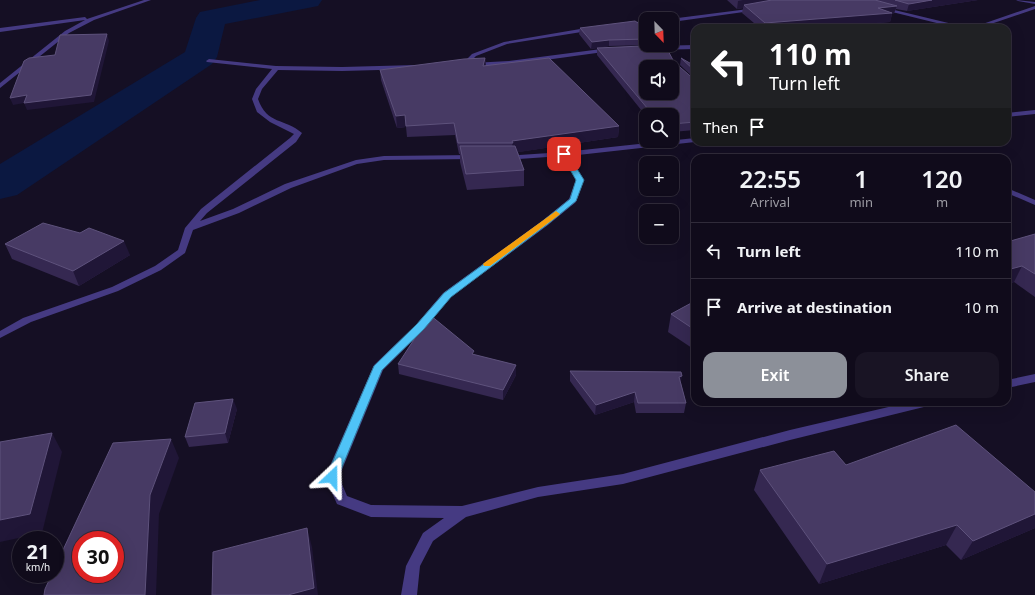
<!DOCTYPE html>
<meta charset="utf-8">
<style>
body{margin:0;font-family:"Noto Sans",sans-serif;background:#191424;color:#f1f3f6;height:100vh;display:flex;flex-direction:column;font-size:15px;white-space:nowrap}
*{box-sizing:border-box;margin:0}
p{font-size:13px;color:#9c9ba3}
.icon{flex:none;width:22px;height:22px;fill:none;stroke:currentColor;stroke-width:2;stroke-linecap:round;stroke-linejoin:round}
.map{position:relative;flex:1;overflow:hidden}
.sheet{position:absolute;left:691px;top:154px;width:320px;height:252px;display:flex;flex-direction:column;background:#100b1b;border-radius:12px;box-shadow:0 4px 16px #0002,0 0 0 1px #302b3a}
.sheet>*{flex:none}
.top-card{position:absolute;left:691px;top:24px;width:320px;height:122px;border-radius:12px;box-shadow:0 4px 16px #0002,0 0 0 1px #302b3a;background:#202124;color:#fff;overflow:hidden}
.needle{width:26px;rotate:157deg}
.buttons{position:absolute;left:639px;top:12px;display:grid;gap:8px}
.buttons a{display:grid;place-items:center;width:40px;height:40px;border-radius:8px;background:#100b1b;box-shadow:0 4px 16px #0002,0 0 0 1px #302b3a;font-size:20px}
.speed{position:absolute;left:12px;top:531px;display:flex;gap:8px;font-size:20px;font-weight:700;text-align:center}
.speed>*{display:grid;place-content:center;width:52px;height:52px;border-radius:50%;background:#100b1b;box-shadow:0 4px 16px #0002,0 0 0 1px #302b3a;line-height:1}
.speed small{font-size:10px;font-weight:400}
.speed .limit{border:6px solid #d22;background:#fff;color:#111}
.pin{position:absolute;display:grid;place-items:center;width:34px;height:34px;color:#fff;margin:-17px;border-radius:8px;box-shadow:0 2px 6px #0006}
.me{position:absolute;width:44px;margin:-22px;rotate:23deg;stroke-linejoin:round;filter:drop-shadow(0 0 3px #0008)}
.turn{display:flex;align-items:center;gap:14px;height:84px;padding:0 12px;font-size:18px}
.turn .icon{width:52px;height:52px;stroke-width:2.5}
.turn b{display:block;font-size:28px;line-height:34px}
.then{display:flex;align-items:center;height:38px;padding:0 12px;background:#0003;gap:8px;font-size:15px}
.eta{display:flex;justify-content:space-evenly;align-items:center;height:68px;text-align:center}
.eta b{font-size:24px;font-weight:600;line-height:28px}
.button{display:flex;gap:8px;margin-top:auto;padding:8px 12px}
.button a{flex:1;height:46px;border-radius:12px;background:#8c9099;color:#fff;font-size:16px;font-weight:600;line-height:46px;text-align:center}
.button a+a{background:#191424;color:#f1f3f6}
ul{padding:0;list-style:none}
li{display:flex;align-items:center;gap:12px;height:56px;padding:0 12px;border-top:1px solid #302b3a}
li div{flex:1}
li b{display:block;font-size:15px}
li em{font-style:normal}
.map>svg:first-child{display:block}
</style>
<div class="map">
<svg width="1035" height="595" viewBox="0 0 1035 595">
<rect width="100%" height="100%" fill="#150f24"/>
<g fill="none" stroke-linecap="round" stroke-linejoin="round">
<polygon fill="#0b1841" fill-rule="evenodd" points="260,0 322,0 318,6 225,24 217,57 212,64 17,195 0,199 0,164 185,52 196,18 200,12"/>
<g fill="#453a82" fill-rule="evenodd">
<polygon points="144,0 151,0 94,20 69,33 0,88 0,83 65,31 85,20 0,32 0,28 85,17 87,19"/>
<polygon points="1016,0 1035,2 1035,4 1018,1"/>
<polygon points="1035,6 1035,9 979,28 971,28"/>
<polygon points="882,7 965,27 966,28 957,28 880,9"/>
<polygon points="756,8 758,10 672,22 672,19 670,19"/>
<polygon points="646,20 646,24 626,27 623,25"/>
<polygon points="592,27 595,29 594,30 507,44 476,56 465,67 460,66 472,54 504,42"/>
<polygon points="695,45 695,49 653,50 650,48 653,46"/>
<polygon points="609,48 611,49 611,51 509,65 472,67 469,65 472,63 509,61"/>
<path d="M209,59l67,7 66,1 74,-2 3,2 -3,2 -74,2 -64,-1 -16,19 -4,10c9,26 27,19 44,34l-6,9 -89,71 -7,8 33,-12 52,-25 71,-24 28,-4 90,-1 4,2 -4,2 -90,1 -27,4 -66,24 -52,25 -46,17 -8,23 -24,17 -43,21 -87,31 -31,16v-7l23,-13 89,-31 43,-21 23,-16 7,-22 16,-19 89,-71 4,-4 -24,-12 -13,-10 -5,-13 4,-10 16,-20 -65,-7 -1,-1z"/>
<polygon points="1035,110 1035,114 1007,117 1007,113"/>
<polygon points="695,138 695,142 569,156 584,180 576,202 548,225 451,297 424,329 383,370 339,477 347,496 371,505 462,506 538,487 623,474 790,430 910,402 934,402 932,405 790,440 623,484 538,497 466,517 433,541 420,566 417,595 401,595 406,566 423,533 444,518 371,517 337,504 325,477 374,365 416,325 443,293 542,221 569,199 576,180 562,156 506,160 502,158 506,156 564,152"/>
<polygon points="1007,188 1035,200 1035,205 1007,193"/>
<polygon points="1035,374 1035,382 1007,388 1007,380"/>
</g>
</g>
<g fill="#352851">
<polygon points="727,0 978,0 907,11 896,9 894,13 892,14 890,22 804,28 760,28 742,13 743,8 737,9"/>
<polygon points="580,28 646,28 646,45 652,45 609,46 591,49 579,34"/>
<polygon points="597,48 674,62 695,80 695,130 672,132 672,115 646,115 646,116 597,55"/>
<polygon points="485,58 486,66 619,126 618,137 518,152 524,170 524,186 467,190 460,162 460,154 459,154 455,135 407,137 406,127 397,128 381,80 380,70"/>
<polygon points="681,58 695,66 695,79 680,65"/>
<polygon points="80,233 130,255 79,286 12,259 5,244"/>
<polygon points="1035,234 1035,297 1014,282 1007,285 1007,242"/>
<polygon points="695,301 695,350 668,332 671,314"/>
<polygon points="474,355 516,365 516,375 503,400 399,374 398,364"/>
<polygon points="570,371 681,383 686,403 684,413 636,413 634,402 595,415 570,381"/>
<polygon points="237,409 228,443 189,447 185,437"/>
<polygon points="846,465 1035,492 1035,528 961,560 946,545 819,584 754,490 760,470"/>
</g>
<g fill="#201637">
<polygon points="743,0 786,0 744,5 743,8 737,9 738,1"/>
<polygon points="932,0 978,0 907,11 909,4"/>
<polygon points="897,6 894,13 892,14 890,22 804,28 764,28 765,23"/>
<polygon points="107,34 109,41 94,102 27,110 24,103 13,105 10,98 27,95"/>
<polygon points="609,40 609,46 591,49 592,42"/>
<polygon points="485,58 486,68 483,66"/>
<polygon points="405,115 406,127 397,128 396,116"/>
<polygon points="619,126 618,137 513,153 512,141"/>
<polygon points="124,241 130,255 79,286 73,271"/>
<polygon points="1022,266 1014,282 1007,285 1007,271 1008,270"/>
<polygon points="516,365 516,375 503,400 503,390"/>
<polygon points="682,376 680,386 679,377"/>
<polygon points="635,392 634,402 595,415 596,405"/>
<polygon points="233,399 237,409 228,443 225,433"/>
<polygon points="52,433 62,452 42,533 0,542 0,520"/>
<polygon points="171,439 179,458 159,514 156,595 145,595 150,495"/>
<polygon points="1035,514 1035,528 961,560 973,541"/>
<polygon points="957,525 946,545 819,584 827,564"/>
<polygon points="307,528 312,547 318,595 288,595"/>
</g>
<g fill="#473a64" stroke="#5e527c" fill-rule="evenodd">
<polygon points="772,0 875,0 897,6 878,8 892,13 765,23 744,5"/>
<polygon points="895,0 932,0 909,4"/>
<polygon points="635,21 646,28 646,39 609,40 592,42 580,28"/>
<polygon points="107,34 91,95 24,103 27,95 10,98 24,61 29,58 55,55 60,35"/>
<path d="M665,45l9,17 21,18v42l-23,2v-9h-19l-56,-67zM646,67h26v26h-26z"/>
<polygon points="485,58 483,66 549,58 619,126 512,141 513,143 458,143 454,123 406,126 405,115 396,116 380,70 464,59"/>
<polygon points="681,58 695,66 695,71"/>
<polygon points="460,146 515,146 524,170 466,174"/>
<polygon points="43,223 80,233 89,228 124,241 73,271 5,244"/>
<polygon points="1035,234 1035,274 1022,266 1007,270 1007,242"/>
<polygon points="695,301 695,330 671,314"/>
<polygon points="430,315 474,351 472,354 516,365 503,390 398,364"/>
<polygon points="570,371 681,372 682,376 679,377 686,403 638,403 635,392 596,405"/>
<polygon points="233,399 225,433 185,437 195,403"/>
<polygon points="956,425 1035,492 1035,514 973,541 957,525 827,564 760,470 834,451 846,465"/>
<polygon points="52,433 30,514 0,520 0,442"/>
<path d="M171,439l-21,56 -5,100h-101l1,-6 7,-15h3v-7l58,-124zM81,540h34v34h-34z"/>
<polygon points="307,528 314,588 288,595 212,595 213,552"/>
</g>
<polygon fill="#4fc3f7" stroke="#337fa1" points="562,153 567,153 584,180 576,201 548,224 451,297 424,329 382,370 338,477 336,481 332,482 328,481 326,477 374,366 417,324 444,293 543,221 570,199 576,180 561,154"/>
<polygon fill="#f59e0b" points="556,211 560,214 559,215 490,266 484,266 483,264 484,263"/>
</svg>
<div class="buttons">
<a><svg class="needle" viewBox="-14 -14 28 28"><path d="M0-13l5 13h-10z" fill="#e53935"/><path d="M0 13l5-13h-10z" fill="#9c9ba3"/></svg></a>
<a><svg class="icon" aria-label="sound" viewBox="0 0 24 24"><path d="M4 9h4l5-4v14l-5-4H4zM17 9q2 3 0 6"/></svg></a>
<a><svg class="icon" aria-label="search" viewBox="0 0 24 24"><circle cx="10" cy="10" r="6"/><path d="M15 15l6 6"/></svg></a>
<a>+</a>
<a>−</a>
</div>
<div class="speed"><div>21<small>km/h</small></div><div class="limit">30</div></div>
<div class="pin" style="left:564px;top:154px;background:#d93025"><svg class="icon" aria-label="arrive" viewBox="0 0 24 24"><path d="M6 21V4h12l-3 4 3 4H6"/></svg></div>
<svg class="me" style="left:332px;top:477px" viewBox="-20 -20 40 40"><path d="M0-17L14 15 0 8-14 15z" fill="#4fc3f7" stroke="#fff" stroke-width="4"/></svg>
<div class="top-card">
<div class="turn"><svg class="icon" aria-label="left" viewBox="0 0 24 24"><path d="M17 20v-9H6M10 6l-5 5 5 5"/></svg><div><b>110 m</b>Turn left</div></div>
<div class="then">Then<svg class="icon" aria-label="arrive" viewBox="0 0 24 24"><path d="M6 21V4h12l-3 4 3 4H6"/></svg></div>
</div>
<section class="sheet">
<div class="eta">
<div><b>22:55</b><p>Arrival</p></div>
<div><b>1</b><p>min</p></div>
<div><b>120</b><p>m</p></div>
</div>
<ul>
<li><svg class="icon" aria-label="left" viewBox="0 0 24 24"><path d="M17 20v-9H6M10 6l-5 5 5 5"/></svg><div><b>Turn left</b></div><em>110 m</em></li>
<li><svg class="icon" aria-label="arrive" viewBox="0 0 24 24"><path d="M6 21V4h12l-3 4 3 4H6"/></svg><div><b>Arrive at destination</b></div><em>10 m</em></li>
</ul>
<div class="button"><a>Exit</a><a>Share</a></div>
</section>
</div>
